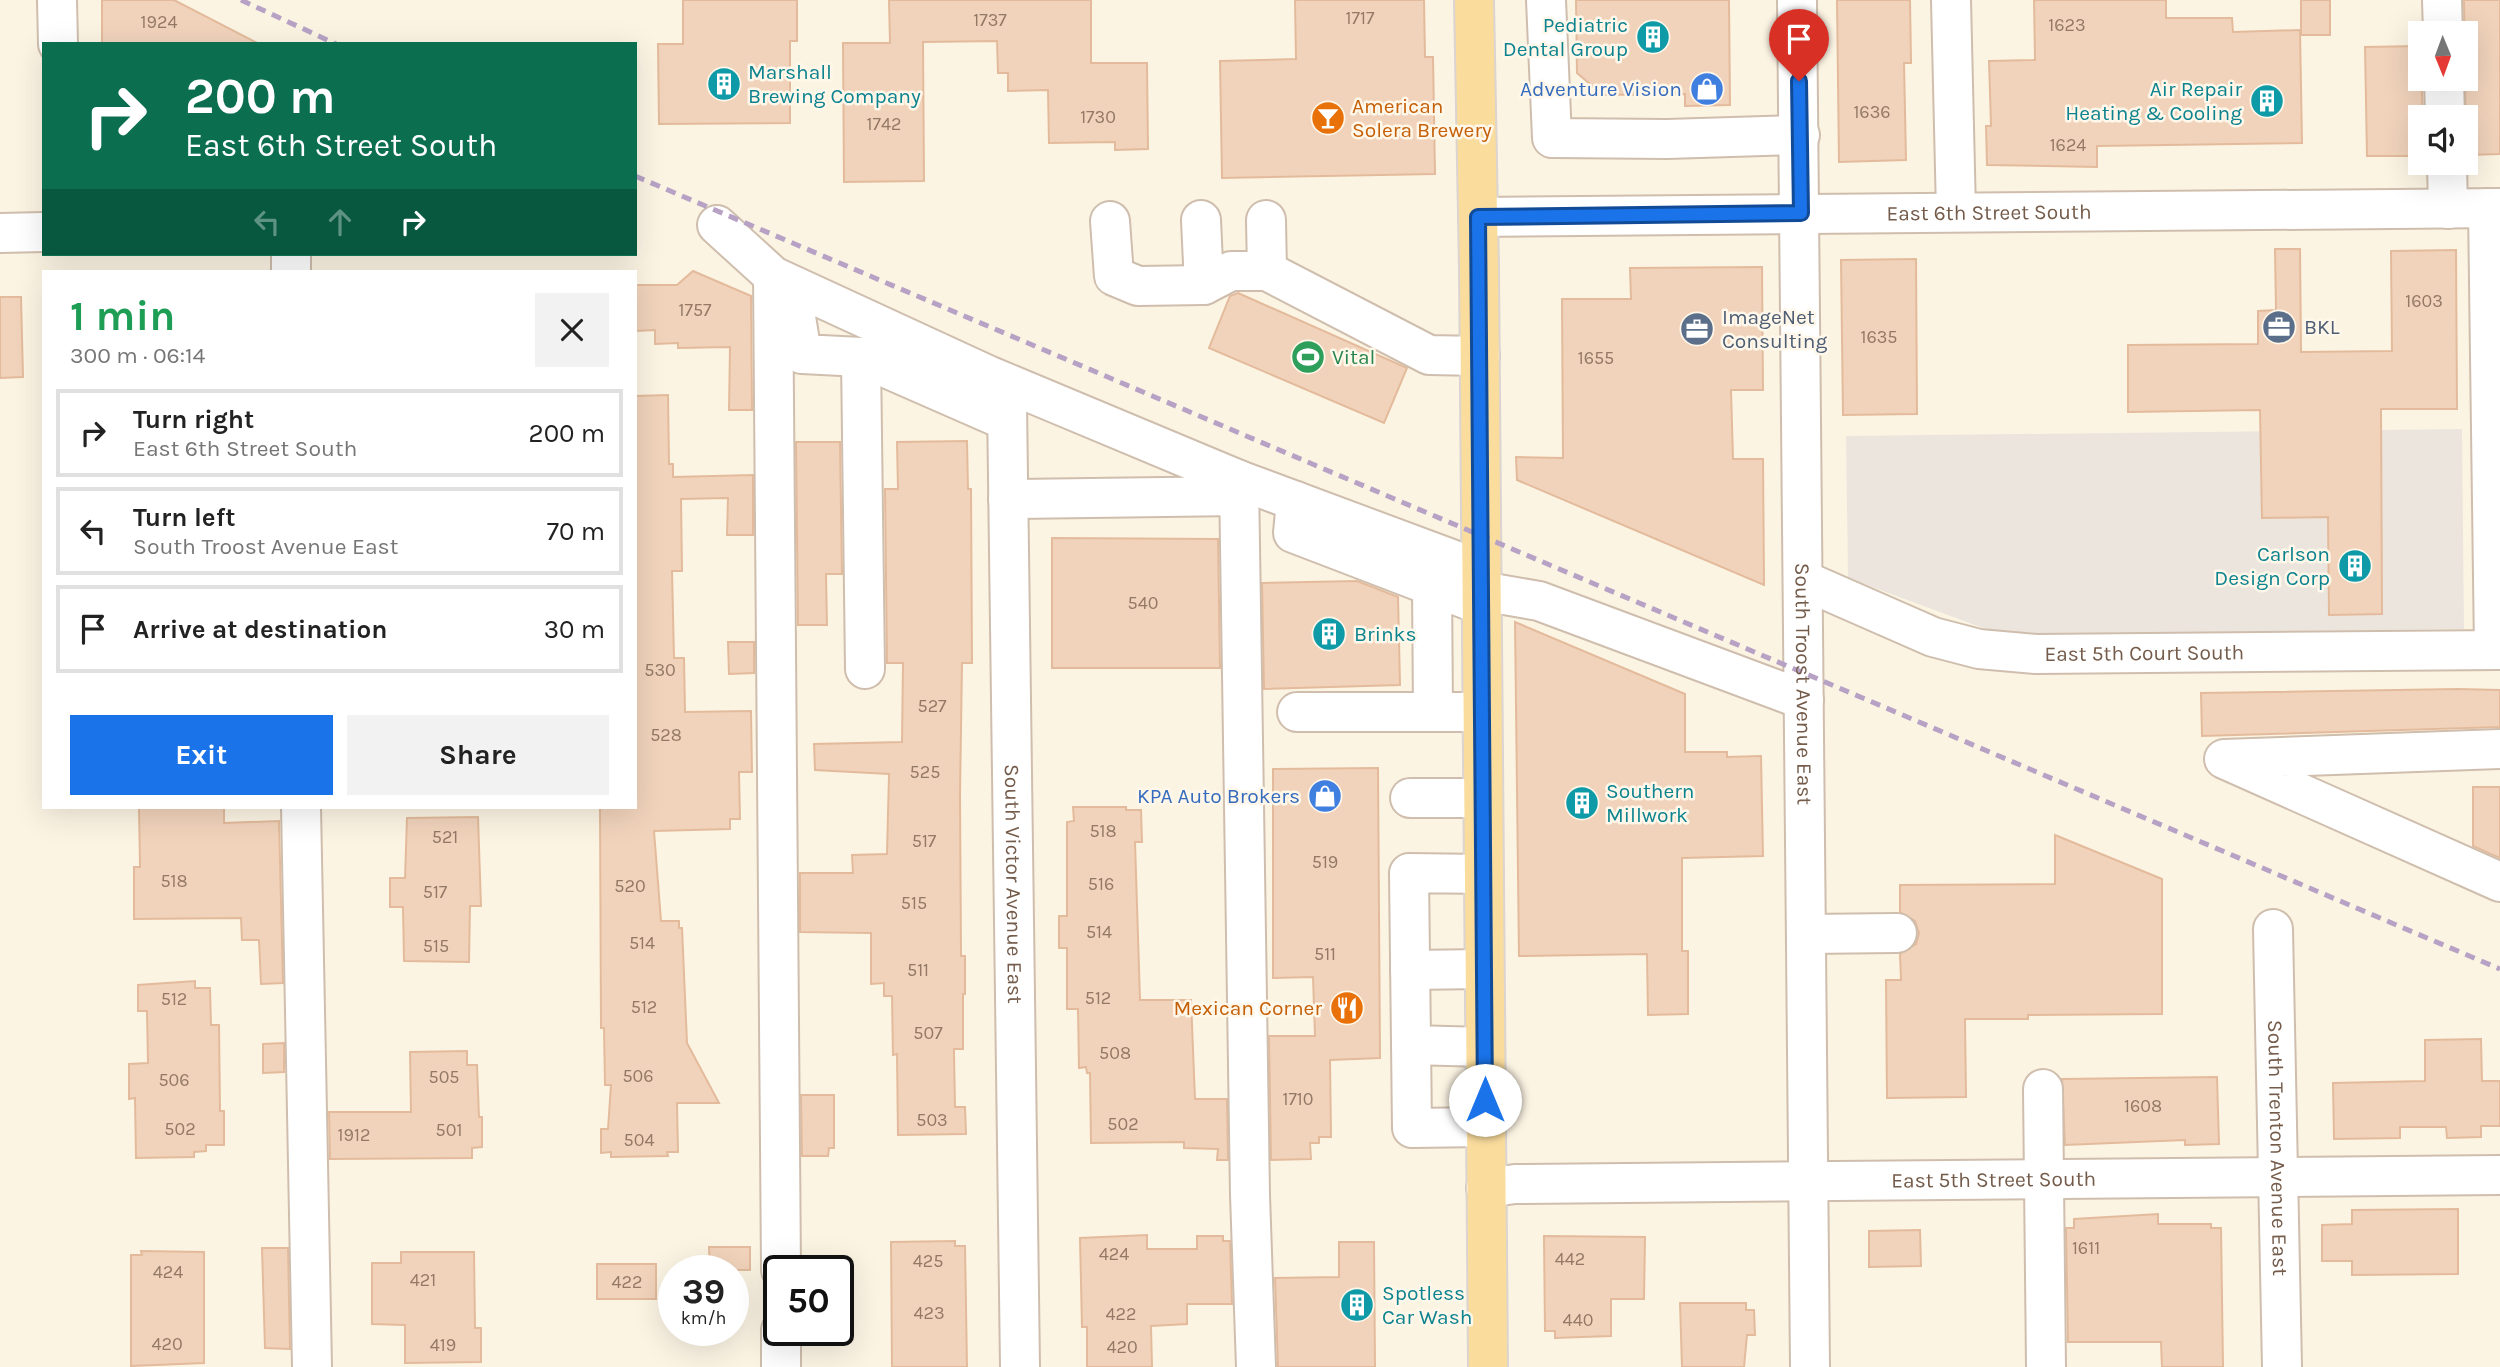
<!DOCTYPE html>
<meta charset="utf-8">
<style>
body{margin:0;font-family:Karla,sans-serif;background:#f2f2f2;color:#222;height:100vh;display:flex;flex-direction:column;font-size:26px;white-space:nowrap}
*{box-sizing:border-box;margin:0}
p{font-size:23px;color:#767676}
.icon{flex:none;width:38px;height:38px;fill:none;stroke:currentColor;stroke-width:2;stroke-linecap:round;stroke-linejoin:round}
.map{position:relative;flex:1;overflow:hidden}
.details{position:absolute;left:42px;top:270px;width:595px;height:539px;display:flex;flex-direction:column;background:#fff;border-radius:0px;box-shadow:0 7px 28px #0002}
.details>*{flex:none}
.hud{position:absolute;left:42px;top:42px;width:595px;height:214px;border-radius:0px;box-shadow:0 7px 28px #0002;background:#0b6e4f;color:#fff;overflow:hidden}
.needle{width:46px;rotate:179deg}
.buttons{position:absolute;left:2408px;top:21px;display:grid;gap:14px}
.buttons a{display:grid;place-items:center;width:70px;height:70px;border-radius:0px;background:#fff;box-shadow:0 7px 28px #0002;font-size:35px}
.speed{position:absolute;left:658px;top:1255px;display:flex;gap:14px;font-size:35px;font-weight:700;text-align:center}
.speed>*{display:grid;place-content:center;width:91px;height:91px;border-radius:50%;background:#fff;box-shadow:0 7px 28px #0002;line-height:1}
.speed small{font-size:18px;font-weight:400}
.speed .limit{border:4px solid #111;border-radius:10px;background:#fff;color:#111}
.pin{position:absolute;display:grid;place-items:center;width:60px;height:60px;color:#fff;margin:-72px -30px;border-radius:50% 50% 50% 0;rotate:-45deg;box-shadow:0 0 7px #0007}
.pin .icon{rotate:45deg}
.me{position:absolute;width:77px;margin:-38px;rotate:0deg;stroke-linejoin:round;filter:drop-shadow(0 0 5px #0008)}
.turn{display:flex;align-items:center;gap:24px;height:147px;padding:0 28px;font-size:32px}
.turn .icon{width:91px;height:91px;stroke-width:2.5}
.turn b{display:block;font-size:49px;line-height:60px}
.lanes{display:flex;align-items:center;height:66px;padding:0 28px;background:#0003;justify-content:center;gap:35px;direction:ltr}
.lanes .off{opacity:.35}
.round{display:grid;place-items:center;flex:none;width:74px;height:74px;border-radius:0px;background:#f2f2f2}
.overview{display:flex;align-items:center;justify-content:space-between;height:119px;padding:0 28px}
h1{font-size:42px;font-weight:700;line-height:52px;color:#1e9e55}
.action{display:flex;gap:14px;margin-top:auto;padding:14px 28px}
.action a{flex:1;height:80px;border-radius:0px;background:#1a73e8;color:#fff;font-size:28px;font-weight:700;line-height:80px;text-align:center}
.action a+a{background:#f2f2f2;color:#222}
ul{padding:0;list-style:none}
li{display:flex;align-items:center;gap:21px;height:88px;margin:0 14px 10px;padding:0 14px;border:4px solid #e0e0e0;border-radius:0px}
li div{flex:1}
li b{display:block;font-size:26px}
li em{font-style:normal}
.map>svg:first-child{display:block}
</style>
<div class="map">
<svg width="2500" height="1367" viewBox="0 0 2500 1367">
<rect width="100%" height="100%" fill="#fcf4e3"/>
<polygon fill="#ebe5de" points="2462,429 2464,629 2002,635 1848,578 1846,436"/>
<g fill="#f1d3bb" stroke="#e3bb9c" stroke-width="2">
<polygon points="102,0 174,0 259,44 102,44"/>
<polygon points="683,0 797,0 797,41 790,41 790,123 659,124 658,44 683,44"/>
<polygon points="889,0 1091,0 1091,63 1147,63 1148,149 1115,150 1115,142 1049,143 1048,90 1008,91 1008,73 998,73 997,41 923,42 924,181 844,182 843,43 890,43"/>
<polygon points="1295,0 1424,0 1425,57 1433,57 1435,174 1222,178 1220,61 1296,59"/>
<polygon points="1576,0 1729,0 1730,105 1685,106 1685,94 1603,95 1577,73"/>
<polygon points="1837,0 1910,0 1911,63 1904,63 1906,160 1839,162"/>
<polygon points="2034,0 2166,0 2166,18 2232,18 2233,32 2300,30 2302,143 2097,146 2097,167 1987,165 1986,126 1991,126 1989,61 2035,60"/>
<rect x="2301" y="0" width="29" height="35"/>
<polygon points="2464,0 2500,0 2500,154 2467,155 2466,152"/>
<polygon points="2420,46 2423,117 2420,117 2420,156 2367,156 2365,47"/>
<polygon points="2275,249 2300,249 2301,352 2392,351 2391,251 2456,250 2457,409 2381,409 2382,614 2329,615 2328,517 2262,518 2260,410 2128,412 2128,345 2258,344 2258,311 2276,310"/>
<polygon points="1916,259 1917,414 1843,415 1841,260"/>
<polygon points="1762,267 1763,390 1731,390 1733,459 1763,459 1764,585 1517,480 1516,457 1563,458 1562,299 1631,299 1630,268"/>
<polygon points="693,271 751,296 752,410 729,410 730,347 678,348 678,343 655,344 655,330 635,331 635,285 677,285"/>
<polygon points="1238,293 1407,368 1384,423 1209,348 1230,296"/>
<polygon points="0,297 21,297 23,377 0,378"/>
<polygon points="668,395 669,464 673,464 673,477 753,475 753,535 727,535 728,498 681,499 682,571 672,571 674,658 684,658 685,712 751,711 752,772 739,772 740,819 730,819 730,829 654,831 661,921 679,921 679,928 682,928 687,1043 719,1103 677,1103 678,1152 667,1152 668,1156 611,1157 611,1152 601,1153 601,1129 608,1129 611,1085 605,1085 604,1028 601,1028 600,807 635,807 635,396"/>
<polygon points="967,441 968,489 971,489 972,663 962,663 960,795 961,956 965,956 965,994 963,994 963,1049 954,1049 954,1053 955,1107 965,1107 966,1134 898,1135 897,1054 893,1055 892,996 884,996 884,983 871,984 871,933 800,932 800,873 853,873 852,855 887,854 889,774 815,770 814,744 902,742 903,663 887,663 885,489 898,489 897,442"/>
<polygon points="796,442 840,442 842,574 826,574 827,625 798,625"/>
<polygon points="1052,538 1218,539 1220,668 1052,668"/>
<polygon points="1357,581 1398,597 1400,685 1264,689 1262,583"/>
<polygon points="1515,622 1685,694 1685,752 1727,752 1727,757 1761,756 1763,856 1682,858 1682,951 1688,951 1688,1014 1648,1015 1647,954 1519,956"/>
<polygon points="728,642 754,642 754,673 729,674"/>
<polygon points="2458,689 2500,690 2500,727 2202,736 2201,693"/>
<polygon points="1378,768 1380,1058 1330,1060 1331,1137 1319,1137 1319,1143 1310,1143 1311,1159 1271,1160 1269,1036 1315,1036 1313,977 1273,978 1273,769"/>
<polygon points="2473,787 2500,787 2500,858 2473,846"/>
<polygon points="139,807 224,807 224,823 279,821 283,983 261,984 259,940 242,940 241,918 134,919 134,867 140,867"/>
<polygon points="1073,807 1126,807 1126,810 1141,810 1142,842 1135,842 1140,1000 1191,1000 1195,1099 1227,1099 1228,1160 1217,1160 1218,1149 1184,1148 1184,1142 1091,1143 1090,1073 1087,1073 1086,1067 1079,1068 1078,1009 1067,1009 1067,948 1059,948 1059,916 1067,916 1067,822 1074,821"/>
<polygon points="478,817 481,906 470,906 469,962 404,961 403,907 390,907 390,878 405,878 407,818"/>
<polygon points="2055,835 2162,879 2162,1014 2028,1015 2028,1019 1965,1019 1966,1097 1887,1098 1886,980 1901,980 1900,954 1916,944 1919,933 1915,921 1900,912 1900,885 2055,884"/>
<polygon points="195,981 195,988 210,988 211,1025 219,1025 220,1111 224,1111 224,1145 206,1145 206,1151 194,1152 194,1157 136,1158 135,1098 129,1099 129,1064 148,1063 147,1011 138,1011 138,985"/>
<polygon points="2481,1039 2482,1081 2500,1081 2500,1126 2481,1126 2481,1137 2447,1138 2446,1127 2400,1127 2400,1138 2334,1139 2333,1083 2425,1081 2425,1040"/>
<polygon points="284,1043 284,1072 263,1073 263,1044"/>
<polygon points="467,1051 467,1065 477,1065 479,1117 482,1117 482,1147 472,1148 472,1158 330,1159 329,1112 411,1112 410,1052"/>
<polygon points="2217,1077 2219,1144 2185,1145 2185,1140 2065,1145 2062,1079"/>
<polygon points="801,1095 834,1095 834,1148 829,1148 828,1156 802,1156"/>
<polygon points="2458,1209 2458,1274 2352,1275 2352,1261 2322,1261 2322,1225 2352,1224 2352,1210"/>
<polygon points="2158,1214 2158,1224 2211,1224 2211,1228 2221,1228 2223,1367 2162,1367 2161,1342 2068,1342 2066,1228 2074,1228 2074,1219"/>
<polygon points="1920,1230 1921,1266 1869,1267 1869,1231"/>
<polygon points="1147,1235 1147,1249 1197,1249 1197,1236 1223,1236 1223,1241 1230,1241 1232,1304 1187,1304 1187,1324 1151,1326 1152,1367 1087,1367 1087,1327 1082,1327 1080,1238"/>
<polygon points="1544,1236 1645,1237 1644,1299 1611,1299 1611,1336 1555,1338 1555,1331 1545,1331"/>
<polygon points="955,1241 955,1246 965,1246 967,1367 892,1367 891,1242"/>
<polygon points="1339,1242 1374,1242 1375,1367 1278,1367 1275,1278 1339,1277"/>
<polygon points="709,1247 750,1247 750,1270 710,1270"/>
<polygon points="262,1248 288,1248 290,1349 265,1348"/>
<polygon points="141,1251 204,1252 204,1363 131,1366 131,1255 142,1255"/>
<polygon points="401,1252 474,1252 475,1328 481,1328 481,1362 405,1363 405,1325 372,1324 372,1263 401,1263"/>
<rect x="597" y="1264" width="59" height="35"/>
<polygon points="1680,1303 1746,1303 1746,1310 1754,1310 1755,1335 1747,1335 1744,1367 1682,1367"/>
</g>
<g fill="none" stroke-linecap="round" stroke-linejoin="round">
<g stroke="#cfbead" stroke-width="42">
<g id="minor">
<polyline points="57,0 58,44"/>
<polyline points="1546,0 1552,138 1667,139 1800,135"/>
<path id="s1" d="M1797,0l13,1367"/>
<polyline points="1951,0 1956,212"/>
<polyline points="2442,0 2443,33"/>
<polyline points="2444,79 2445,117"/>
<polyline points="2447,163 2448,209"/>
<polyline points="2488,208 2494,650"/>
<path id="s2" d="M1478,217l1022,-9"/>
<polyline points="1201,220 1204,285"/>
<polyline points="1266,220 1267,271"/>
<polyline points="1110,221 1114,276 1138,286 1204,285 1231,271 1267,271 1429,355 1480,356"/>
<polyline points="717,225 773,276 990,376 1239,480 1481,570"/>
<polyline points="0,233 44,232"/>
<polyline points="291,254 291,271"/>
<polyline points="773,276 781,1270"/>
<polyline points="784,296 796,317 802,354 861,357 1007,421"/>
<polyline points="861,357 865,669"/>
<path id="s3" d="M1007,403l13,964"/>
<polyline points="1239,480 1250,1195 1256,1367"/>
<polyline points="1008,499 1240,496"/>
<polyline points="1296,501 1293,533 1481,605"/>
<path id="s4" d="M1803,580l130,57 46,12 57,5 464,-4"/>
<polyline points="1432,585 1433,712"/>
<polyline points="1481,591 1539,601 1804,700"/>
<polyline points="1297,712 1482,712"/>
<polyline points="2500,749 2224,759 2500,882"/>
<polyline points="1410,798 1483,798"/>
<polyline points="301,807 312,1367"/>
<polyline points="1484,874 1409,873 1412,1128 1485,1127"/>
<path id="s5" d="M2273,929l9,438"/>
<polyline points="1806,934 1897,933"/>
<polyline points="1410,970 1484,969"/>
<polyline points="1411,1045 1485,1047"/>
<polyline points="2043,1089 2046,1367"/>
<path id="s6" d="M1486,1188l29,-4 985,-9"/>
<polyline points="781,1330 781,1367"/>
</g>
</g>
<g stroke="#dbd4d0" stroke-width="42">
<polyline id="major" points="1474,0 1479,270 1488,1367"/>
</g>
<use href="#minor" stroke="#fff" stroke-width="38"/>
<use href="#major" stroke="#fadc9d" stroke-width="38"/>
<g stroke="#b7a2c5" stroke-width="5" stroke-dasharray="10 7" stroke-linecap="butt">
<polyline points="241,0 336,44"/>
<polyline points="635,176 2500,969"/>
</g>
</g>
<g fill="none" stroke-linecap="round" stroke-linejoin="round">
<g stroke="#114b97" stroke-width="18">
<polyline id="route" points="1485,1100 1478,217 1801,213 1799,81"/>
</g>
<use href="#route" stroke="#1a73e8" stroke-width="12"/>
</g>
<defs>
<g id="building-disc" transform="scale(1.75)"><circle r="9.5" fill="#0f9aa8" stroke="#fff7e9"/><path d="M-4-6H4V6H1V3H-1V6H-4ZM-2.5-4.3h1.7v1.8h-1.7ZM.8-4.3h1.7v1.8H.8ZM-2.5-1h1.7V.8h-1.7ZM.8-1h1.7V.8H.8Z" fill="#fff"/></g>
<g id="shop-disc" transform="scale(1.75)"><circle r="9.5" fill="#3f7fe0" stroke="#fff7e9"/><path d="M-5-2.5h2.3a2.7 3.5 0 0 1 5.4 0H5L5.5 6h-11ZM-1.5-2.5h3a1.5 2.3 0 0 0-3 0Z" fill="#fff"/></g>
<g id="bar-disc" transform="scale(1.75)"><circle r="9.5" fill="#e8710a" stroke="#fff7e9"/><path d="M-6-5H6L.8 .8V4.5H3.5V6h-7V4.5H-.8V.8Z" fill="#fff"/></g>
<g id="office-disc" transform="scale(1.75)"><circle r="9.5" fill="#5c6f8a" stroke="#fff7e9"/><path d="M-6-3h4V-5.5h4V-3h4V5H-6ZM-1-4.5V-3h2v-1.5ZM-6 0V1H6V0Z" fill="#fff"/></g>
<g id="stadium-disc" transform="scale(1.75)"><circle r="9.5" fill="#2e9e5b" stroke="#fff7e9"/><path d="M0-5a6.5 5 0 1 0 0 10a6.5 5 0 1 0 0-10ZM-3.5-1.8h7v3.6h-7Z" fill="#fff"/></g>
<g id="restaurant-disc" transform="scale(1.75)"><circle r="9.5" fill="#e8710a" stroke="#fff7e9"/><path d="M-5-6h1v4h1v-4h1v4h1v-4h1v5L-1.5 .5V6h-2V.5L-5-1ZM5-6V6H3V1.5H1.5Q1.5-4 5-6Z" fill="#fff"/></g>
</defs>
<g fill-rule="evenodd">
<use href="#building-disc" x="1653" y="37"/>
<use href="#building-disc" x="724" y="84"/>
<use href="#shop-disc" x="1707" y="89"/>
<use href="#building-disc" x="2267" y="101"/>
<use href="#bar-disc" x="1328" y="118"/>
<use href="#office-disc" x="2279" y="327"/>
<use href="#office-disc" x="1697" y="329"/>
<use href="#stadium-disc" x="1308" y="357"/>
<use href="#building-disc" x="2355" y="566"/>
<use href="#building-disc" x="1329" y="634"/>
<use href="#shop-disc" x="1325" y="796"/>
<use href="#building-disc" x="1582" y="803"/>
<use href="#restaurant-disc" x="1347" y="1008"/>
<use href="#building-disc" x="1357" y="1305"/>
</g>
<g text-anchor="middle" stroke-width="5" stroke-linejoin="round" paint-order="stroke">
<g font-size="18" fill="#937966">
<text x="1360" y="24">1717</text>
<text x="990" y="26">1737</text>
<text x="159" y="28">1924</text>
<text x="2067" y="31">1623</text>
<text x="1872" y="118">1636</text>
<text x="1098" y="123">1730</text>
<text x="884" y="130">1742</text>
<text x="2068" y="151">1624</text>
<text x="2424" y="307">1603</text>
<text x="695" y="316">1757</text>
<text x="1879" y="343">1635</text>
<text x="1596" y="364">1655</text>
<text x="1143" y="609">540</text>
<text x="660" y="676">530</text>
<text x="932" y="712">527</text>
<text x="666" y="741">528</text>
<text x="925" y="778">525</text>
<text x="1103" y="837">518</text>
<text x="445" y="843">521</text>
<text x="924" y="847">517</text>
<text x="1325" y="868">519</text>
<text x="174" y="887">518</text>
<text x="1101" y="890">516</text>
<text x="630" y="892">520</text>
<text x="435" y="898">517</text>
<text x="914" y="909">515</text>
<text x="1099" y="938">514</text>
<text x="642" y="949">514</text>
<text x="436" y="952">515</text>
<text x="1325" y="960">511</text>
<text x="918" y="976">511</text>
<text x="1098" y="1004">512</text>
<text x="174" y="1005">512</text>
<text x="644" y="1013">512</text>
<text x="928" y="1039">507</text>
<text x="1115" y="1059">508</text>
<text x="638" y="1082">506</text>
<text x="444" y="1083">505</text>
<text x="174" y="1086">506</text>
<text x="1298" y="1105">1710</text>
<text x="2143" y="1112">1608</text>
<text x="932" y="1126">503</text>
<text x="1123" y="1130">502</text>
<text x="180" y="1135">502</text>
<text x="449" y="1136">501</text>
<text x="354" y="1141">1912</text>
<text x="639" y="1146">504</text>
<text x="2086" y="1254">1611</text>
<text x="1114" y="1260">424</text>
<text x="1570" y="1265">442</text>
<text x="928" y="1267">425</text>
<text x="168" y="1278">424</text>
<text x="423" y="1286">421</text>
<text x="627" y="1288">422</text>
<text x="929" y="1319">423</text>
<text x="1121" y="1320">422</text>
<text x="1578" y="1326">440</text>
<text x="167" y="1350">420</text>
<text x="443" y="1351">419</text>
<text x="1122" y="1353">420</text>
</g>
<g font-size="21" fill="#0d838f" stroke="#fff7e9" text-anchor="start">
<text x="1628" y="32" text-anchor="end">Pediatric<tspan x="1628" dy="24">Dental Group</tspan></text>
<text x="748" y="79">Marshall<tspan x="748" dy="24">Brewing Company</tspan></text>
<text x="2242" y="96" text-anchor="end">Air Repair<tspan x="2242" dy="24">Heating &amp; Cooling</tspan></text>
<text x="2330" y="561" text-anchor="end">Carlson<tspan x="2330" dy="24">Design Corp</tspan></text>
<text x="1354" y="641">Brinks</text>
<text x="1606" y="798">Southern<tspan x="1606" dy="24">Millwork</tspan></text>
<text x="1382" y="1300">Spotless<tspan x="1382" dy="24">Car Wash</tspan></text>
</g>
<g font-size="21" fill="#366cbe" stroke="#fff7e9" text-anchor="end">
<text x="1682" y="96">Adventure Vision</text>
<text x="1300" y="803">KPA Auto Brokers</text>
</g>
<g font-size="21" fill="#c56008" stroke="#fff7e9" text-anchor="start">
<text x="1352" y="113">American<tspan x="1352" dy="24">Solera Brewery</tspan></text>
<text x="1322" y="1015" text-anchor="end">Mexican Corner</text>
</g>
<g font-size="21" fill="#745b4a" stroke="#fff7e9">
<text dy="7" stroke="none"><textPath href="#s2" startOffset="511">East 6th Street South</textPath></text>
<text dy="7" stroke="none"><textPath href="#s4" startOffset="355">East 5th Court South</textPath></text>
<text dy="7" stroke="none"><textPath href="#s1" startOffset="684">South Troost Avenue East</textPath></text>
<text dy="7" stroke="none"><textPath href="#s3" startOffset="481">South Victor Avenue East</textPath></text>
<text dy="7" stroke="none"><textPath href="#s5" startOffset="219">South Trenton Avenue East</textPath></text>
<text dy="7" stroke="none"><textPath href="#s6" startOffset="508">East 5th Street South</textPath></text>
</g>
<g font-size="21" fill="#4e5e75" stroke="#fff7e9" text-anchor="start">
<text x="1722" y="324">ImageNet<tspan x="1722" dy="24">Consulting</tspan></text>
<text x="2304" y="334">BKL</text>
</g>
<g font-size="21" fill="#27864d" stroke="#fff7e9" text-anchor="start">
<text x="1332" y="364">Vital</text>
</g>
</g>
</svg>
<div class="buttons">
<a><svg class="needle" viewBox="-14 -14 28 28"><path d="M0-13l5 13h-10z" fill="#e53935"/><path d="M0 13l5-13h-10z" fill="#767676"/></svg></a>
<a><svg class="icon" aria-label="sound" viewBox="0 0 24 24"><path d="M4 9h4l5-4v14l-5-4H4zM17 9q2 3 0 6"/></svg></a>
</div>
<div class="speed"><div>39<small>km/h</small></div><div class="limit">50</div></div>
<div class="pin" style="left:1799px;top:81px;background:#d93025"><svg class="icon" aria-label="arrive" viewBox="0 0 24 24"><path d="M6 21V4h12l-3 4 3 4H6"/></svg></div>
<svg class="me" style="left:1485px;top:1100px" viewBox="-20 -20 40 40"><circle r="19" fill="#fff"/><path d="M0-13L10 11 0 6-10 11z" fill="#1a73e8"/></svg>
<div class="hud">
<div class="turn"><svg class="icon" aria-label="right" viewBox="0 0 24 24"><path d="M7 20v-9h11M14 6l5 5-5 5"/></svg><div><b>200 m</b>East 6th Street South</div></div>
<div class="lanes"><svg class="icon off" aria-label="left" viewBox="0 0 24 24"><path d="M17 20v-9H6M10 6l-5 5 5 5"/></svg><svg class="icon off" aria-label="ahead" viewBox="0 0 24 24"><path d="M12 20V5M6 11l6-6 6 6"/></svg><svg class="icon" aria-label="right" viewBox="0 0 24 24"><path d="M7 20v-9h11M14 6l5 5-5 5"/></svg></div>
</div>
<section class="details">
<div class="overview"><div><h1>1 min</h1><p>300 m · 06:14</p></div><a class="round"><svg class="icon" aria-label="close" viewBox="0 0 24 24"><path d="M6 6l12 12M18 6L6 18"/></svg></a></div>
<ul>
<li><svg class="icon" aria-label="right" viewBox="0 0 24 24"><path d="M7 20v-9h11M14 6l5 5-5 5"/></svg><div><b>Turn right</b><p>East 6th Street South</p></div><em>200 m</em></li>
<li><svg class="icon" aria-label="left" viewBox="0 0 24 24"><path d="M17 20v-9H6M10 6l-5 5 5 5"/></svg><div><b>Turn left</b><p>South Troost Avenue East</p></div><em>70 m</em></li>
<li><svg class="icon" aria-label="arrive" viewBox="0 0 24 24"><path d="M6 21V4h12l-3 4 3 4H6"/></svg><div><b>Arrive at destination</b></div><em>30 m</em></li>
</ul>
<div class="action"><a>Exit</a><a>Share</a></div>
</section>
</div>
